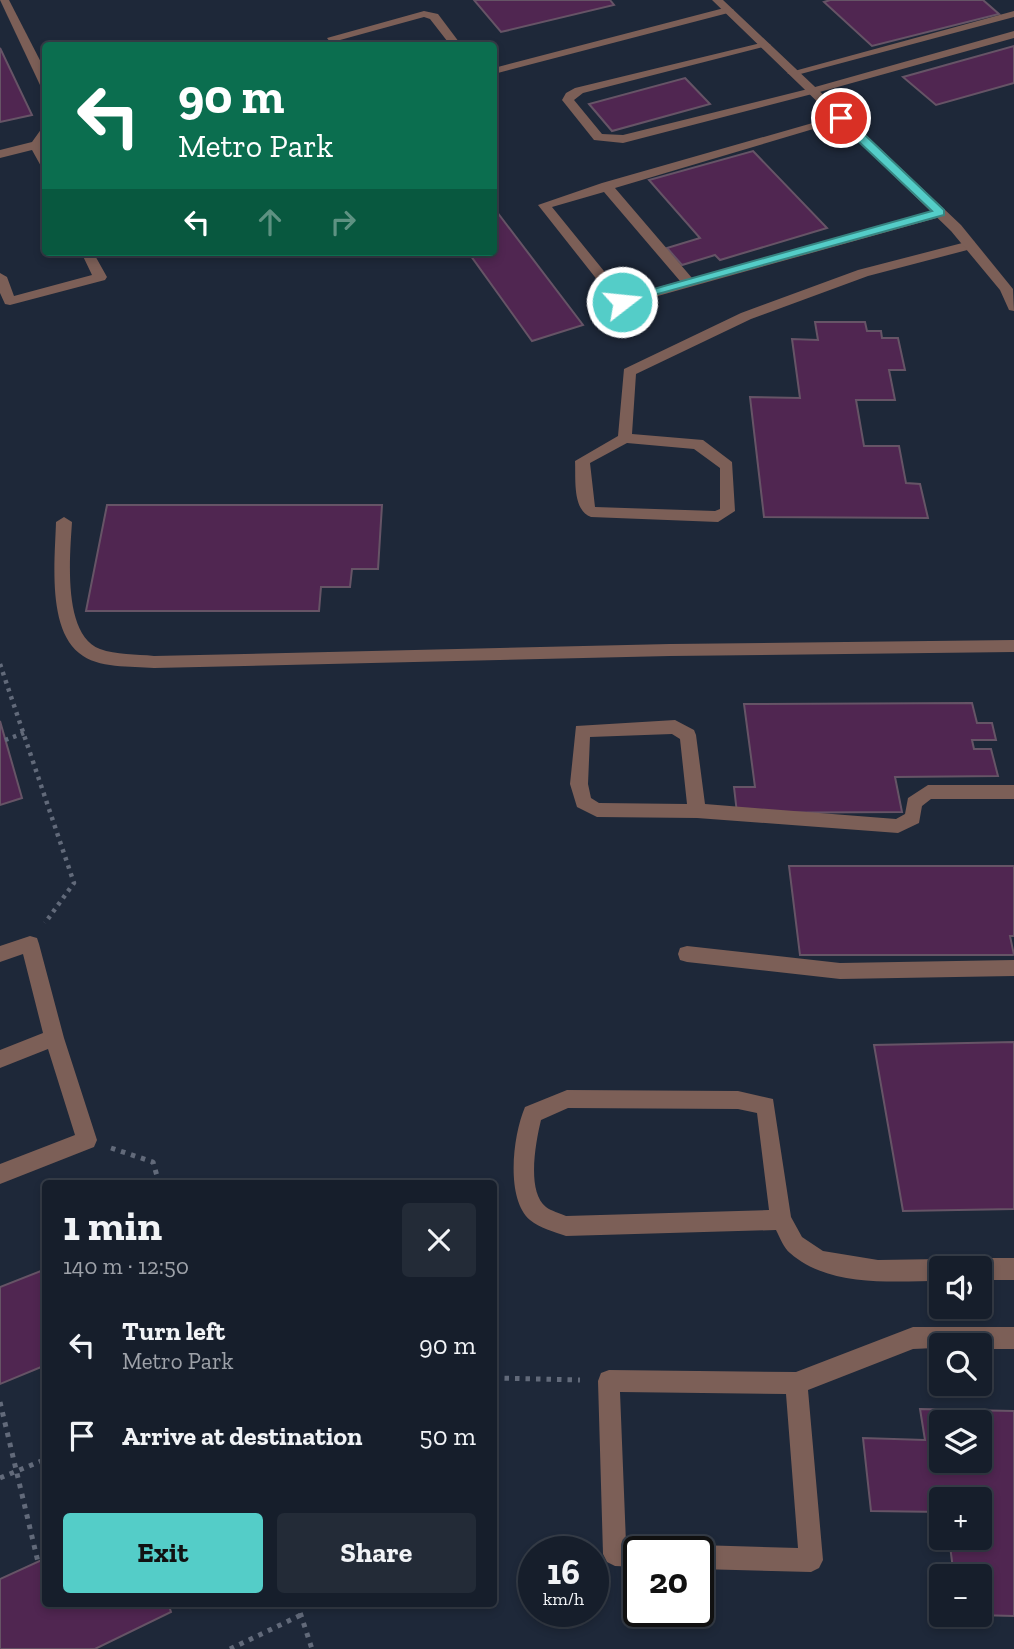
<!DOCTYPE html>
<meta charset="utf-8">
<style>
body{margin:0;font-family:"Zilla Slab",serif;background:#232b37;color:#f1f3f6;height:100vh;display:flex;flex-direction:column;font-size:26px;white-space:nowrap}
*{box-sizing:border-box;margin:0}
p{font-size:23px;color:#9ea2a9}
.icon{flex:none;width:38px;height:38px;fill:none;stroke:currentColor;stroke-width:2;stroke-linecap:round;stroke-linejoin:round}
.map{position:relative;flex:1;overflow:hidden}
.details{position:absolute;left:42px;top:1180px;width:455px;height:427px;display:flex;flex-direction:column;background:#161e2b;border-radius:7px;box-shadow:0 4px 10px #0003,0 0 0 2px #353c47}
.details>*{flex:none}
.guide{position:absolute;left:42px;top:42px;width:455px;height:214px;border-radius:7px;box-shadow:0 4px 10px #0003,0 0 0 2px #353c47;background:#0b6e4f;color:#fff;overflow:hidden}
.tools{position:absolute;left:929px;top:1256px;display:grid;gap:14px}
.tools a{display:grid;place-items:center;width:63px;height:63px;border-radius:7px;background:#161e2b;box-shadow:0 4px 10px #0003,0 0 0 2px #353c47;font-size:35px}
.speed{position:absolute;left:518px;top:1536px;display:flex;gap:14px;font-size:35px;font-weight:700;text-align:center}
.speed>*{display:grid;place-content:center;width:91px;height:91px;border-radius:50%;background:#161e2b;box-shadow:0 4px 10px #0003,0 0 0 2px #353c47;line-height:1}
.speed small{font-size:18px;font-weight:400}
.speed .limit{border:4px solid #111;border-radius:10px;background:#fff;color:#111}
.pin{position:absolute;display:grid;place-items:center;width:60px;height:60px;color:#fff;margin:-30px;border:4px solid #fff;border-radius:50%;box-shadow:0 2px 7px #0007}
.me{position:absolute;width:77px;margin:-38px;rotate:74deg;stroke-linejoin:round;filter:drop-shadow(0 0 5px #0008)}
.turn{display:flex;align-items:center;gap:24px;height:147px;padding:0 21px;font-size:32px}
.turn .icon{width:91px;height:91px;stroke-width:2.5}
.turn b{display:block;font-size:49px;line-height:60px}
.lanes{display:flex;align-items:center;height:66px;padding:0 21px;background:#0003;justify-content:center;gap:35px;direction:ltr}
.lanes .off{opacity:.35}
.round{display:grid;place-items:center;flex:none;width:74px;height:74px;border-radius:7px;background:#232b37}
.head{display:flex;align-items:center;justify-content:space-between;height:119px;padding:0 21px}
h1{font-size:42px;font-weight:700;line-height:52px}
.primary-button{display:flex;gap:14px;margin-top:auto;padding:14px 21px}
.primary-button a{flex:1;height:80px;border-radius:7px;background:#54cdc8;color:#111;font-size:28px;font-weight:700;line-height:80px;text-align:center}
.primary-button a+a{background:#232b37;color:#f1f3f6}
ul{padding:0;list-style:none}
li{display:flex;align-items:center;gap:21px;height:91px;padding:0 21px}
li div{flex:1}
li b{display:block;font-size:26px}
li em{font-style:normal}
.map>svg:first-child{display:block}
</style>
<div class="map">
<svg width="1014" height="1649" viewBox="0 0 1014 1649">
<rect width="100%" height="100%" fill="#1e2839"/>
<g fill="#502651" stroke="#665466" stroke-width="2" fill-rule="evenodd">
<polygon points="474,0 610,0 614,5 501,32"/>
<polygon points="830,0 983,0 999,14 872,46 824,2"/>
<polygon points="1014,46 1014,83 936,105 903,77"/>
<polygon points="0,48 32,115 0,122"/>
<polygon points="685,78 710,104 612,131 589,104"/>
<polygon points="753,151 827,228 720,260 715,255 682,265 667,248 700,238 649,180"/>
<polygon points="494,208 583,325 532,341 468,252 494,252"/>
<polygon points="815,322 865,322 867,331 881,331 882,338 898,338 905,370 889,370 895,400 856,400 864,446 899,446 906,483 920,484 928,518 764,517 750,397 800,398 792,339 818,340"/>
<polygon points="107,505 382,505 378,569 352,569 350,587 321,587 319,611 86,611"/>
<polygon points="972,703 977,723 992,723 996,740 972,740 974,749 991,749 998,776 895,777 902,812 737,813 734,787 755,787 744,704"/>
<polygon points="0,721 22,798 0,805"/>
<polygon points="789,866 1014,866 1014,936 1010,936 1014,955 800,955"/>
<polygon points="1014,1042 1014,1209 903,1211 874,1045"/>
<polygon points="46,1269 46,1365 0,1384 0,1287"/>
<path d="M920,1409l94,2v205l-38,-1h4v-38h-26l-5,-39h31v-38h-38v12l-71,-1 -8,-73 62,2zM942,1423h38v38h-38z"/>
<polygon points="46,1558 46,1603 168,1603 171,1612 95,1649 0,1649 0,1579"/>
</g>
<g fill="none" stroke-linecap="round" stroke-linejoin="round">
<g stroke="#626a7a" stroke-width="4.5" stroke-dasharray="3.5 5" stroke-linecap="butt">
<polyline points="0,664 74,883 45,923"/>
<polyline points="5,740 24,733"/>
</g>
<g stroke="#626a7a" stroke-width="5" stroke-dasharray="4.5 6" stroke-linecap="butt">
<polyline points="111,1148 153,1162 159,1183"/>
<polyline points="494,1378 580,1380"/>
<polyline points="0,1402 38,1562"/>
<polyline points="0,1478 46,1459"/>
<polyline points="297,1603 312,1649"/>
<polyline points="230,1649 301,1615"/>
</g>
<g fill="#7c5f57" fill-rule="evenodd">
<polygon points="0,0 9,0 46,72 46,88 40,85"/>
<polygon points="728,7 734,10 732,12 494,74 494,68"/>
<polygon points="424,11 438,14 462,46 451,46 430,19 424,17 340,40 344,46 333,46 327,38"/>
<polygon points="1014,11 1014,17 793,76 787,73"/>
<polygon points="1014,31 1014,38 816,93 623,143 594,140 562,100 566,93 575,88 765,42 771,45 583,93 574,100 602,134 623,135 808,89"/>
<path d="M837,116l10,3 -232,69 77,90 248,-69 6,4 -2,3 -322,90 -5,-1 -79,-100 64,-22zM604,192l76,89 -55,16 -73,-90z"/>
<polygon points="42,128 46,128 46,140 42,145 46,152 46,169 42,168 32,150 0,158 0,150 32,142"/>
<path d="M970,241l5,1v6l-107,28 -117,43 -115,55 -4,60 71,6 29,22 3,49 -17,11 -127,-5c-19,-7 -15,-39 -16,-56l43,-25 6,-67 117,-56 117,-43zM627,443l67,6 26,19v41l-5,2 -120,-4 -5,-44z"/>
<polygon points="81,252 93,252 107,277 105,280 10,305 5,304 0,293 0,273 7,277 14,296 92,275"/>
<path d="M64,517l8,5c-2,33 -10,113 28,127 16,6 36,5 54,7l516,-12 344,-4v12l-344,4 -516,12c-23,-2 -56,1 -75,-15 -32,-26 -24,-94 -23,-131z"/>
<path d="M675,720l19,10 2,5 9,69 191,15 9,-5 3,-16 20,-13h86v14h-83l-9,7 -3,17 -21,10 -201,-15 -100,-1 -20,-10 -7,-23 6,-58zM672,734l8,5 7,65 -88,-1 -8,-5 -3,-14 2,-47z"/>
<polygon points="30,936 37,938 39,944 64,1038 97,1140 94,1147 0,1184 0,1164 75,1135 48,1049 0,1068 0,1050 43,1033 23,954 0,962 0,946"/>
<polygon points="687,946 840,963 1014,960 1014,976 840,979 687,962 680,960 678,954 680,948"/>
<path d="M567,1090l171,1 35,8 18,118 11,20 21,14 55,9 64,-1 7,4 3,6h-10v12c-50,0 -112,7 -152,-28 -6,-5 -10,-15 -14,-23l-210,6c-11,-4 -27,-8 -36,-16 -25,-22 -17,-85 -5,-113zM568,1108l170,1 19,4 12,97 -203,6c-6,-3 -15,-5 -20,-9 -20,-16 -10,-66 -5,-87z"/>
<polygon points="980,1258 1014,1258 1014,1280 980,1280 980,1269 970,1269 973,1262"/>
<polygon points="913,1327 1014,1327 1014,1349 980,1349 980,1346 913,1349 808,1390 823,1560 819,1568 811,1572 698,1569 698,1552 688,1552 698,1545 798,1548 786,1394 620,1392 626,1543 647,1547 650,1552 639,1552 639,1567 615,1566 607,1562 603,1554 598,1381 601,1373 609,1370 796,1372"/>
</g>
<polygon fill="#7c5f57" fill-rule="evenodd" points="712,0 723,0 961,225 1013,289 1014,311 1009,310 1000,290 951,231"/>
</g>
<polygon fill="#54cdc8" stroke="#378582" stroke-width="2" points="837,116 845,116 944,210 944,215 618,305 618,299 932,211 837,121"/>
</svg>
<div class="tools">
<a><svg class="icon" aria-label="sound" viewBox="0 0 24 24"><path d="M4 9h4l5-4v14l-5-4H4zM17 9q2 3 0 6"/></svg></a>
<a><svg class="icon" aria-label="search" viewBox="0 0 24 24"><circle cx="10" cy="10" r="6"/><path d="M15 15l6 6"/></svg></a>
<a><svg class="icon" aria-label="layers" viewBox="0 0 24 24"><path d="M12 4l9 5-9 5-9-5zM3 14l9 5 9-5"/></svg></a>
<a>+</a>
<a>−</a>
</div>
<div class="speed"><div>16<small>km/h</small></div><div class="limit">20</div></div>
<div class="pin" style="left:841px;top:118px;background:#d93025"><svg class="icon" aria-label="arrive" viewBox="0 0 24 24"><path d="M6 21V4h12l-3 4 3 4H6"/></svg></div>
<svg class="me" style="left:622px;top:302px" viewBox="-20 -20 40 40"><circle r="17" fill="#54cdc8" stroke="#fff" stroke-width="3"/><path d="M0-11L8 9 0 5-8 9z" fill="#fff"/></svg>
<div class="guide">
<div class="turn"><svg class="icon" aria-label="left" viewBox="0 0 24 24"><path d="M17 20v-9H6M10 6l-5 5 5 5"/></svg><div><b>90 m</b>Metro Park</div></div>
<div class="lanes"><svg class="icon" aria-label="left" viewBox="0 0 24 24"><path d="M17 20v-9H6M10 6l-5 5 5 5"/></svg><svg class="icon off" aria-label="ahead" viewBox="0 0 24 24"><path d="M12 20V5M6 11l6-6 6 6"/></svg><svg class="icon off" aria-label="right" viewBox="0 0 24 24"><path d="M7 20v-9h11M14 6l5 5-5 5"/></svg></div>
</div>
<section class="details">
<div class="head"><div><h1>1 min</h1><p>140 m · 12:50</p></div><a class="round"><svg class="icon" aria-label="close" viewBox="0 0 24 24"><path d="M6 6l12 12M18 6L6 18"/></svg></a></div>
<ul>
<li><svg class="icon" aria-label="left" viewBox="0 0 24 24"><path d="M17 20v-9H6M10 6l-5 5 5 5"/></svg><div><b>Turn left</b><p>Metro Park</p></div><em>90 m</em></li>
<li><svg class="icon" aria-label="arrive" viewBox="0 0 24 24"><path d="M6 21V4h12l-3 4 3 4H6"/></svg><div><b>Arrive at destination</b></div><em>50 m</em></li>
</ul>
<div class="primary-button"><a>Exit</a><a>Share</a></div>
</section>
</div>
